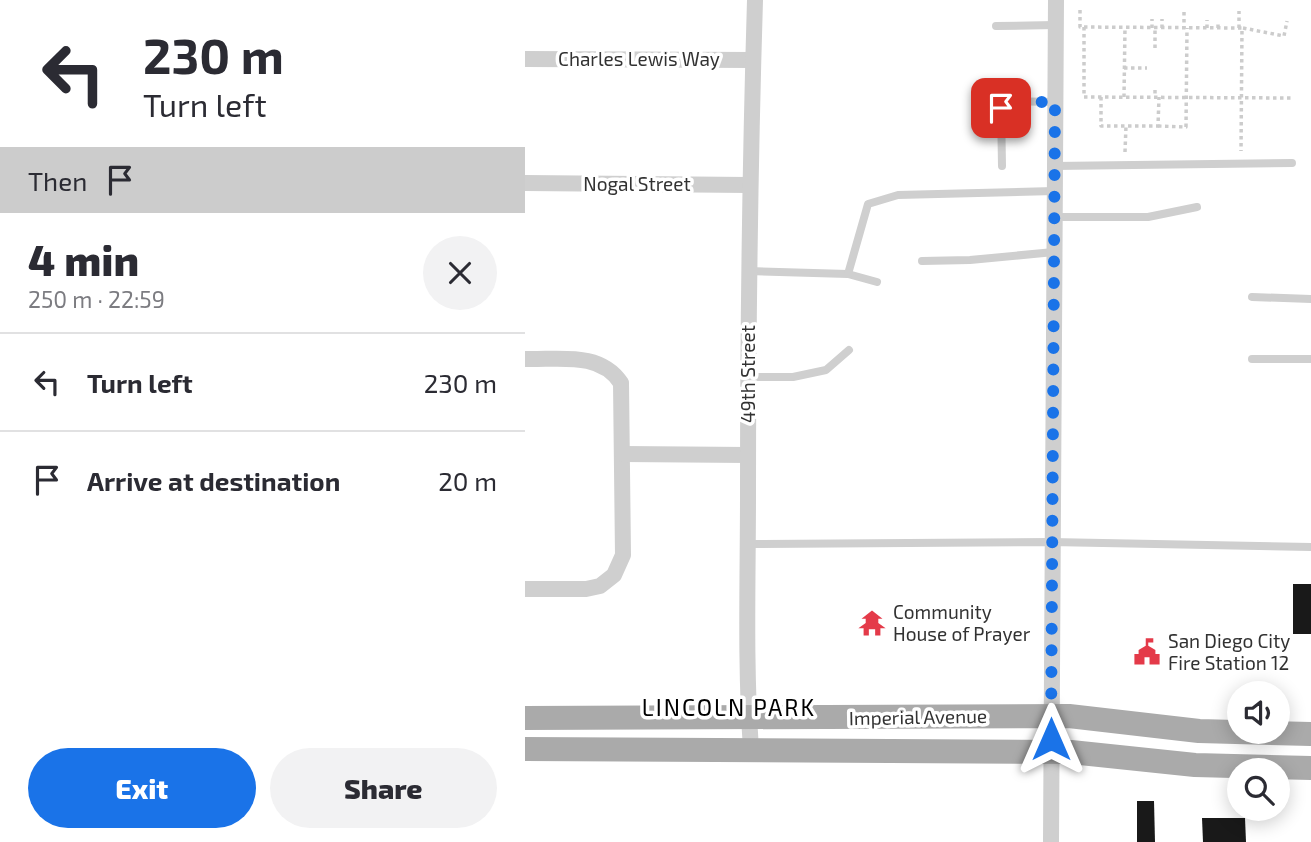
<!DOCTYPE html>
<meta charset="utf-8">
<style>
body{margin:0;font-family:"Exo 2",sans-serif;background:#f2f2f3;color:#2b2b33;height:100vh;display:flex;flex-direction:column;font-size:26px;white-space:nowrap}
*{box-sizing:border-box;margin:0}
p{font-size:23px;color:#7c7c81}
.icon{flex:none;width:38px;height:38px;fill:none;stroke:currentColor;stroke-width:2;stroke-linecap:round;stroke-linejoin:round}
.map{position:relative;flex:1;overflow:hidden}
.sheet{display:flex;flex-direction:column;background:#fff;width:525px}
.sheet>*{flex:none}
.top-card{background:#fff;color:#2b2b33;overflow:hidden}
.fabs{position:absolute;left:702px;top:681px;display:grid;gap:14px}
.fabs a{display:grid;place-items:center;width:63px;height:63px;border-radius:50%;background:#fff;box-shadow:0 4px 18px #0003;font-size:35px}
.pin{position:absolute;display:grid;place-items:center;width:60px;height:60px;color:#fff;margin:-30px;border-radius:14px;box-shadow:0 4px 10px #0006}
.me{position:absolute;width:77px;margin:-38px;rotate:0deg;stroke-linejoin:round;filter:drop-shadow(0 0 5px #0008)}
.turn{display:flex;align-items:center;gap:24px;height:147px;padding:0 28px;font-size:32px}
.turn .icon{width:91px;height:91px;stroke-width:2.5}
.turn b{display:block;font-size:49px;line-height:60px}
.then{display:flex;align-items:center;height:66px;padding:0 28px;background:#0003;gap:14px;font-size:26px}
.round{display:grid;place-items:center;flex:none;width:74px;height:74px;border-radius:37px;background:#f2f2f3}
.overview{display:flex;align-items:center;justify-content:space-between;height:119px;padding:0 28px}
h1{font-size:42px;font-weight:800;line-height:52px}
.cta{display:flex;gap:14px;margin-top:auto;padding:14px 28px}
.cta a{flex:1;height:80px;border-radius:42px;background:#1a73e8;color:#fff;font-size:28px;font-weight:800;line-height:80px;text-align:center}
.cta a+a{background:#f2f2f3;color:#2b2b33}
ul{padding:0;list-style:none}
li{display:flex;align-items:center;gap:21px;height:98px;padding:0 28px;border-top:2px solid #e1e1e2}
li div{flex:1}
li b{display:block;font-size:26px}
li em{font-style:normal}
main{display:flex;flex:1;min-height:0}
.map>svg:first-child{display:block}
</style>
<main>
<section class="sheet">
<div class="top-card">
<div class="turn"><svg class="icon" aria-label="left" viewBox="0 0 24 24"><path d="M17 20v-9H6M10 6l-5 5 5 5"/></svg><div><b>230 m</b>Turn left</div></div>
<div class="then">Then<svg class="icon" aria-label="arrive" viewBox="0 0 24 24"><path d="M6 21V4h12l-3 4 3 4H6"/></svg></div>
</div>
<div class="overview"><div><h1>4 min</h1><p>250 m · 22:59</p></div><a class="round"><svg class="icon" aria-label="close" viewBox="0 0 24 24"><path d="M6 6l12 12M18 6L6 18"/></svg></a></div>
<ul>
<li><svg class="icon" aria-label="left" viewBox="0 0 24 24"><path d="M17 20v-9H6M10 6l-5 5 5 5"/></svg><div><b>Turn left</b></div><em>230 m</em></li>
<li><svg class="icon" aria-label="arrive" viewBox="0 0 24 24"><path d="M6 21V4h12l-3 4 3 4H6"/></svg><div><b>Arrive at destination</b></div><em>20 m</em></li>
</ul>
<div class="cta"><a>Exit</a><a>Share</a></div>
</section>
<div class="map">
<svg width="786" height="842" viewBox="0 0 786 842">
<rect width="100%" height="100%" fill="#fff"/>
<g fill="#191919">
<rect x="768" y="584" width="18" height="50"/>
<polygon points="612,801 629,801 630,842 612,842"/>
<polygon points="677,818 720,818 721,842 678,842"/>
</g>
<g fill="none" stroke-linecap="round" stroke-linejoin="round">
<g stroke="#ccc" stroke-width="3.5" stroke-dasharray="3.5 3.5" stroke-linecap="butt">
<polyline points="555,10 555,27 717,28 716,151"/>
<polyline points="659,12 659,28"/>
<polyline points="559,27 559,97 766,98"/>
<polyline points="627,28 627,19"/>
<polyline points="637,28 637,19"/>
<polyline points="682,28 682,20"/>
<polyline points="693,28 693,21"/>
<polyline points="714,28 714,11"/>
<polyline points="718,28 759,36 762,21"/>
<polyline points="630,48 630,28"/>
<polyline points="599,68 622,68"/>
<polyline points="630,90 630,97"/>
<polyline points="576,97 576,126 633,126 634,97"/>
<polyline points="599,97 600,27"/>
<polyline points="633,126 661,127 662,28"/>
<polyline points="600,152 601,126"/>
</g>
<g stroke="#cfcfcf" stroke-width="8">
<polyline points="471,26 530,25"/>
<polyline points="477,166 476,108 482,101 530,102"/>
<polyline points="529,166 767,163"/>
<polyline points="529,217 623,217 672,207"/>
<polyline points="397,261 445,260 529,252"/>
<polyline points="224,271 323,274 352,282"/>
<polyline points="323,274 343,204 373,195 529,191"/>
<polyline points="727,297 786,299"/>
<polyline points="727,359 786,359"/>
<polyline points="223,377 268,377 301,370 324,350"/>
<polyline points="223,544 526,542 786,547"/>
</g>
<g stroke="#cfcfcf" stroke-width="16">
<polyline points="0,59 228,60"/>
<polyline points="0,183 224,185"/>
<path d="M0,359c34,1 75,-8 96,24l2,172 -9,20 -14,11 -14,3h-61"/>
<polyline points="98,454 223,455"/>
<path d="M226,749c-6,-85 -3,-170 -3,-255 0,-165 2,-329 7,-494"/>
<polyline points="526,842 531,0"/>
</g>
<g stroke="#aaa" stroke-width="24">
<polyline points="0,718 544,716 674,731 786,734"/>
<polyline points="0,749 546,752 670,765 786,768"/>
</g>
</g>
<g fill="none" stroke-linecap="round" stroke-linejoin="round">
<polyline stroke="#1a73e8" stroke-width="12" stroke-dasharray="0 21.6" points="476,108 482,102 530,102 526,739"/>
</g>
<defs>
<g id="temple-bare" transform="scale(2.1)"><path d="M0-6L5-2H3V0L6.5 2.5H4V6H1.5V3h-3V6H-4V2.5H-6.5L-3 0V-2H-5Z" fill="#e43a49" stroke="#fff" stroke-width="2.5" paint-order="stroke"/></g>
<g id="civic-bare" transform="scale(2.1)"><path d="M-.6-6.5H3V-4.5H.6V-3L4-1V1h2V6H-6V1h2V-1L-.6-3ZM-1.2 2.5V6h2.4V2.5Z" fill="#e43a49" stroke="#fff" stroke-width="2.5" paint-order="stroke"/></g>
</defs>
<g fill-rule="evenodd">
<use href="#temple-bare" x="347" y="623"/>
<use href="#civic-bare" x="622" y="652"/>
</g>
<g text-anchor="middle" stroke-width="7" stroke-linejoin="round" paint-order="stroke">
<g font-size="19" fill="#323232" stroke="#fff">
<text x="114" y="66">Charles Lewis Way</text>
<text x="112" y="191">Nogal Street</text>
<text transform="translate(223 374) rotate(-90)" y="7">49th Street</text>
<text transform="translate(393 717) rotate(-1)" y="7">Imperial Avenue</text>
</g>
<g font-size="19" fill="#323232" stroke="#fff" text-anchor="start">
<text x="368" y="619">Community<tspan x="368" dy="22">House of Prayer</tspan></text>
<text x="643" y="648">San Diego City<tspan x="643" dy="22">Fire Station 12</tspan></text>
</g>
<g font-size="23" letter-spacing="2" fill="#000" stroke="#fff">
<text x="204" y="716">LINCOLN PARK</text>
</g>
</g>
</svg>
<div class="fabs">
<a><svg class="icon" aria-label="sound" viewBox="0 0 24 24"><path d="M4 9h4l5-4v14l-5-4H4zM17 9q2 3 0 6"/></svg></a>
<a><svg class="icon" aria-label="search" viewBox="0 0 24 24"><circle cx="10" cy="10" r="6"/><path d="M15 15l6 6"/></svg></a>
</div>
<div class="pin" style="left:476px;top:108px;background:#d93025"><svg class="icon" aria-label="arrive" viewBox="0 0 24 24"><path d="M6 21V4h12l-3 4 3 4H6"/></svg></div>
<svg class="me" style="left:526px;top:739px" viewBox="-20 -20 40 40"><path d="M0-17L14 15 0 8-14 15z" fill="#1a73e8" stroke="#fff" stroke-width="4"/></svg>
</div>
</main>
